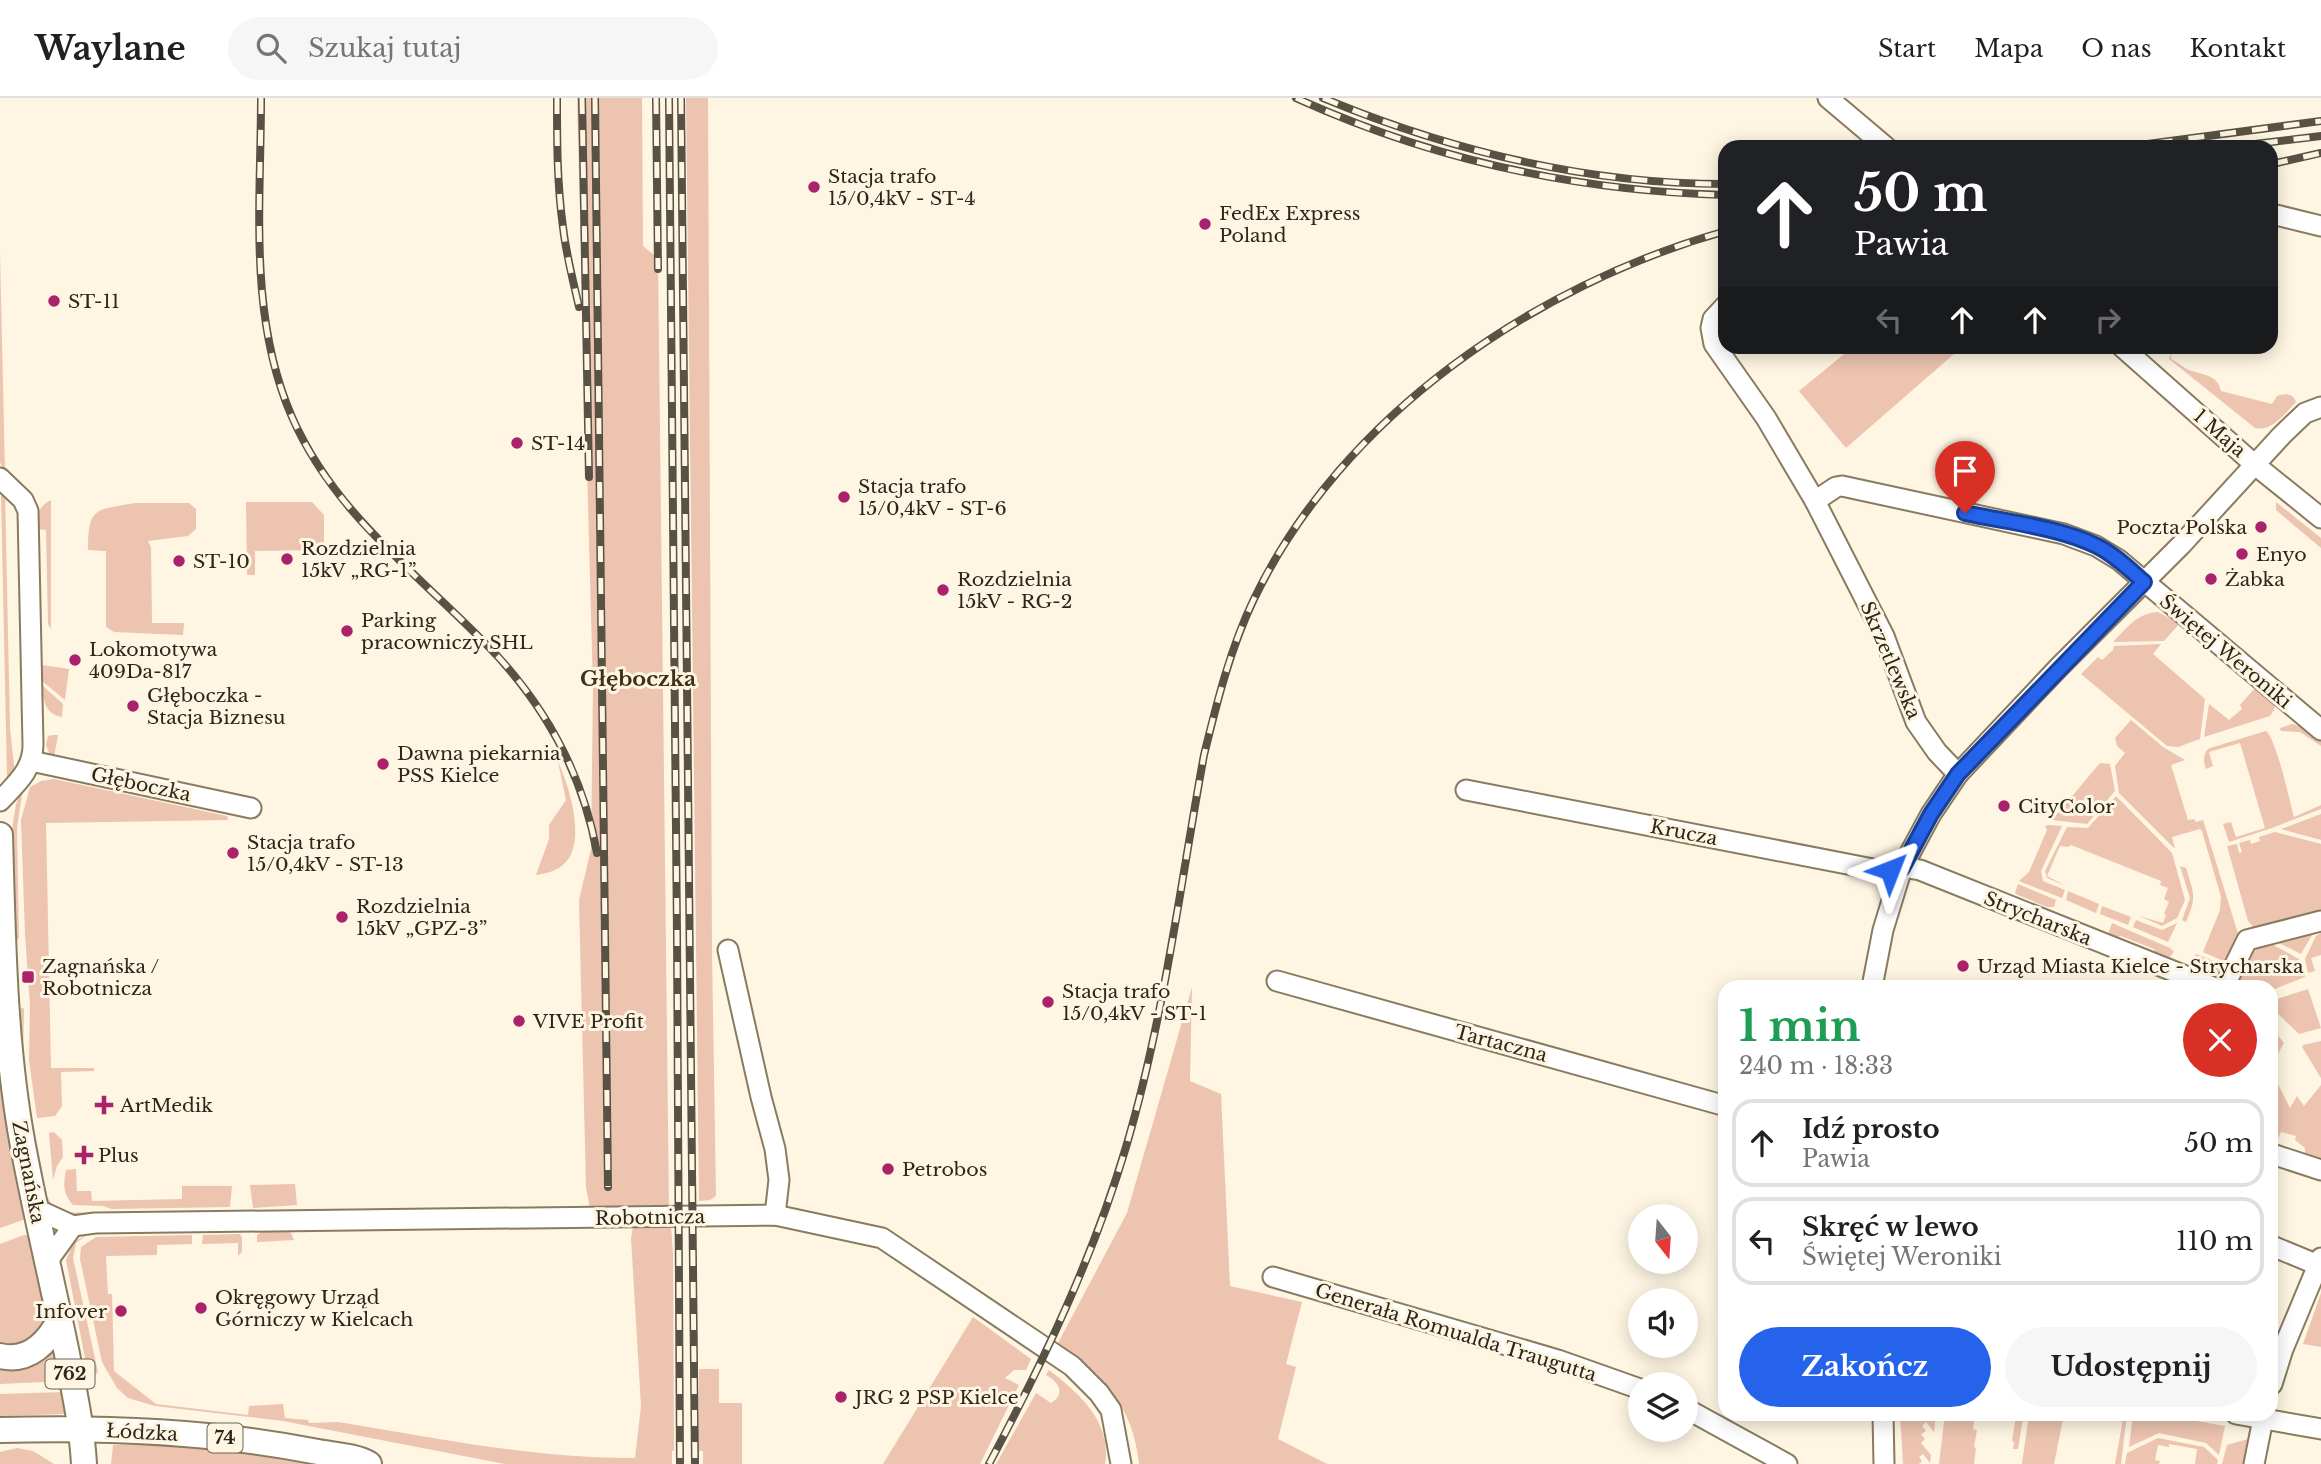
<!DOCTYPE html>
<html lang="pl">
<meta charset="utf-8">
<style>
body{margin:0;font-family:"Libre Baskerville",serif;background:#f6f6f6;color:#202124;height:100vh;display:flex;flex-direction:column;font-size:26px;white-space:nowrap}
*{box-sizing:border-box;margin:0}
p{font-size:23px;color:#757577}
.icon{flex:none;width:38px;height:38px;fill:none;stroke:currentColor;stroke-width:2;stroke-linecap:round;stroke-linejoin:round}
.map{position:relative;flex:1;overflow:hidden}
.sheet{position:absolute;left:1718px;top:882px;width:560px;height:441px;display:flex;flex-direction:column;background:#fff;border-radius:21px;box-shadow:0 4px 18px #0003}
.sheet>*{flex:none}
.guide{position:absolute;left:1718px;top:42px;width:560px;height:214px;border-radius:21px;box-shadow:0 4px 18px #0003;background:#202124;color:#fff;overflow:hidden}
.needle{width:46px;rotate:163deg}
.fabs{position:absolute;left:1628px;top:1106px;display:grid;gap:14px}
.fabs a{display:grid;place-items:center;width:70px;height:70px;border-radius:50%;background:#fff;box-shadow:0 4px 18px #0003;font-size:35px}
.pin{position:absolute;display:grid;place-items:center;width:60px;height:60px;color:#fff;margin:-72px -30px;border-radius:50% 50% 50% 0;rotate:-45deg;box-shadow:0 0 7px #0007}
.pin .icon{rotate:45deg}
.me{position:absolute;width:77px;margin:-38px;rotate:45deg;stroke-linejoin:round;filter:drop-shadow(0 0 5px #0008)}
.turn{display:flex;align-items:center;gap:24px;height:147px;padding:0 21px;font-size:32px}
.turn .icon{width:91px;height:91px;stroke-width:2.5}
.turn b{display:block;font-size:49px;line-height:60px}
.lanes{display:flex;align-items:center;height:66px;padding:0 21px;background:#0003;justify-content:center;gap:35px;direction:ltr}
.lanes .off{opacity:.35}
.round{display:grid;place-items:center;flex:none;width:74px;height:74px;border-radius:37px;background:#f6f6f6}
.overview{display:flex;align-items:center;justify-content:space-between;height:119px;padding:0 21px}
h1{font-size:42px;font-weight:700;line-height:52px;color:#1e9e55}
.cta{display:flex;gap:14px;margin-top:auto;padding:14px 21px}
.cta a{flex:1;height:80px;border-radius:42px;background:#2563eb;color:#fff;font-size:28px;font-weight:700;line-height:80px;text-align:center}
.cta a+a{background:#f6f6f6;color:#202124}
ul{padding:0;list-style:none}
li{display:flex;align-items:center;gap:21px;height:88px;margin:0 14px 10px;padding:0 7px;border:4px solid #e0e0e0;border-radius:21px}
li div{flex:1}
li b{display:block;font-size:26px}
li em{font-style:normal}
header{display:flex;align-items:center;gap:42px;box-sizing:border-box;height:98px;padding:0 35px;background:#fff;border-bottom:2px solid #e0e0e0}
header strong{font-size:33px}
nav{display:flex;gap:38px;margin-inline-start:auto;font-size:24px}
.search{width:490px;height:63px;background:#f6f6f6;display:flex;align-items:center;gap:18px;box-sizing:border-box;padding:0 24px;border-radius:38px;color:#757577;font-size:26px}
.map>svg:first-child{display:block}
</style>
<header>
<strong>Waylane</strong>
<div class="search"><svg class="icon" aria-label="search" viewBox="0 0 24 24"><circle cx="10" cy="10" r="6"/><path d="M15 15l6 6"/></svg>Szukaj tutaj</div>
<nav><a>Start</a><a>Mapa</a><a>O nas</a><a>Kontakt</a></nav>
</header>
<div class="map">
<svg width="2321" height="1366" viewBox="0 0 2321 1366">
<rect width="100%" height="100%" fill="#fef5e2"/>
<g fill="#ecc4b0">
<polygon points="577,0 642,0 643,148 658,160 669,1113 590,1111 586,1089 579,802 591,751 593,590"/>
<polygon points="686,0 708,0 712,855 716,1098 710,1102 699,1103"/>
<polygon points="0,154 5,376 0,364"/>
<polygon points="1854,248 1962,248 1962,249 1846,350 1799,293"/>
<path d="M2172,251l-1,10c6,3 10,7 16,10 15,7 30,4 34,22l51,13 5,-8c8,-3 16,-3 19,6 -12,12 -24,30 -41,26l-86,-69z"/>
<polygon points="5,392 10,630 15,677 9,680 7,678 1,398 2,393"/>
<path d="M51,402v129l-3,-5 -2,-94 -9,-1c-1,-14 1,-22 14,-29z"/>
<polygon points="246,404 312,404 324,417 324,444 316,452 255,453 255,477 247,477"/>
<polygon points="2276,404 2321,440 2321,450 2276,412"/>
<path d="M135,405h54l7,6v20l-8,7 -40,5 3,6 1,76h32l-1,12 -69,-3 -8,-5v-76l-18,-1c0,-44 8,-40 47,-47z"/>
<path d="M2158,514l22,11 -16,18 -51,1c14,-14 24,-29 45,-30z"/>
<polygon points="2161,546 2153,556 2205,601 2200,641 2178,649 2167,648 2081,576 2098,559 2102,562 2113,552 2114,548"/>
<polygon points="42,567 69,571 65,602 42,583"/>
<path d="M43,588l20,18 -1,13c-17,-3 -19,-16 -19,-31z"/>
<polygon points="2256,589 2275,605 2274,612 2270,618 2204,639 2209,606 2229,622 2242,611 2240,607"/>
<polygon points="2131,622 2163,649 2185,662 2171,667 2188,722 2194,721 2196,724 2203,722 2239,839 2228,865 2203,854 2220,812 2221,799 2202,733 2200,731 2172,739 2175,751 2119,695 2115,668 2125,655 2117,648 2115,640"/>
<polygon points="2292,626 2303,629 2321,643 2321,648 2300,634 2281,633 2280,630"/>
<path d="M2266,633c11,10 23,68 28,86l27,-12v4l-49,19 -43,14 -6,-18 8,-2 5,15 29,-9 -25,-85 -31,9 4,14 -7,3c-3,-7 -3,-18 4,-21z"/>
<polygon points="53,637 58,637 54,659 50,658 46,647 48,638"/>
<path d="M558,664c11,23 26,73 11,96 -8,12 -20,15 -33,17l13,-36v-14l17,-25z"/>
<polygon points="2100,665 2110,666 2115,693 2087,726 2052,722"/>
<polygon points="54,681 227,718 228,722 46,725 51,970 94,970 94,973 61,974 62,1008 55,1018 37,1020 29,962 30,908 25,836 21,722 30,689 41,683"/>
<path d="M23,690l-6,40 2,110 -4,4c-2,-35 -11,-125 8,-154z"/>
<polygon points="2116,698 2172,755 2185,802 2177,820 2162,828 2139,818 2163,825 2166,817 2164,816 2169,804 2164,801 2168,790 2160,787 2161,783 2071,747 2068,749 2060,748 2047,778 2066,788 2047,780 2045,773 2067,729 2088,730"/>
<polygon points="2321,716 2321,742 2281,731"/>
<polygon points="2047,727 2062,728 2041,773 2043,783 2065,792 2062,800 2019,783 2029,774 2047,732 2045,729"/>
<polygon points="2275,734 2321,746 2321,818 2256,832 2248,823 2227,748 2237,746 2239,755 2242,754 2239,745 2250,742 2251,746 2260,743 2259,739"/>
<path d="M2180,768l6,2c8,26 11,29 0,54l-4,-2 8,-22z"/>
<polygon points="2018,786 2056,802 2054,809 2047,809 2018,797 2015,795"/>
<polygon points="2068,793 2099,806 2096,815 2066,802"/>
<polygon points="2102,808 2131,819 2128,827 2100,816"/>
<polygon points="2136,822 2162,832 2177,825 2168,844 2133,829"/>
<polygon points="2112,825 2170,850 2174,854 2168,861 2157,859 2154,851 2121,838 2114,840 2108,837"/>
<polygon points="2315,832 2301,856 2273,842"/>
<polygon points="2321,835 2321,857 2311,860 2315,873 2308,875 2305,861 2316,838"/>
<path d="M2268,844l31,17 6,18 -33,13v-3h-37c4,-19 15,-37 33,-45z"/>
<polygon points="2196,856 2226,868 2219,880 2204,877 2209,866 2197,861 2192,872 2190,871"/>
<path d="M1192,889l-2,94 31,13 9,192 72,16 -16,62 10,3 -18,72 49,25h-188c-6,-59 -36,-88 -81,-121l69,-130z"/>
<polygon points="2308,891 2321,930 2299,936 2274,912 2272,905 2280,900"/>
<path d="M21,909l3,2 -1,45 3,32 21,110c9,19 25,17 43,16l1,4c-21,1 -41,-1 -49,-23l-22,-139z"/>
<polygon points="2272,930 2284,945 2272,966"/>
<polygon points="2321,943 2321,980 2302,949 2303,947"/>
<polygon points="0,950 29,1120 0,1130"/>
<polygon points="2272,974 2290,1010 2297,998 2304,1008 2321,987 2321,1069 2305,1058 2305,1050 2295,1042 2296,1038 2281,1034 2272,1053"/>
<polygon points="54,1034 62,1042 63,1059 57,1068 53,1082 49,1035"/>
<path d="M76,1071l1,22h14l1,10 90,-2v-13h50l-2,21 -118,2 -9,-3 -30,-1c-10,-11 -10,-21 -7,-35z"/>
<polygon points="295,1086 297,1107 253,1110 250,1087"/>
<path d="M671,1128l2,27 1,198h-2v13h-167l-222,-43 -128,-15 -27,-8 -11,-10 -15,-26 -22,-103 1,-12 15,-10 96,-2v9l-35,1v10l-51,1 2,38h4l2,77 42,33 92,11 1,-9 34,-2 2,14 23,2 1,3 29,-1c98,16 198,37 297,36l6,-52 -10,-168 2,-11z"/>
<polygon points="91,1134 76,1145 73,1160 98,1274 92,1280 86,1265 66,1162 73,1145"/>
<polygon points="262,1134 288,1134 291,1135 294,1142 257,1144 257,1137"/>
<polygon points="240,1136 242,1140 242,1154 238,1158 238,1145 202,1146 203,1137"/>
<polygon points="24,1137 32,1137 48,1213 46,1226 35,1244 0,1250 0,1146"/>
<polygon points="2321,1195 2321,1249 2303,1246"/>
<polygon points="973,1219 1031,1261 1026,1272 1014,1272 1005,1280 1019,1287 980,1366 883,1366"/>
<polygon points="53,1246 63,1283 0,1286 0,1266"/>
<polygon points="699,1271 719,1271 719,1305 742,1305 742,1366 703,1366 703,1353 699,1353"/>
<path d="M1049,1272c30,23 63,52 56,94h-109l40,-71 15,10c15,-9 8,-21 -5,-28z"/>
<polygon points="64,1294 66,1315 63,1316 0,1318 0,1296"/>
<polygon points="1900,1316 1936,1316 1934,1334 1926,1324 1922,1328 1926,1333 1921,1336 1925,1341 1921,1345 1931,1357 1930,1365 1923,1356 1919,1359 1922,1363 1919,1366 1903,1366"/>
<polygon points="1945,1316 1975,1316 1973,1331 1977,1332 1974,1349 1976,1350 1974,1366 1939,1366"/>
<polygon points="2003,1316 2018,1316 2023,1320 2018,1351 2013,1351 2014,1344 2012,1343 2016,1319"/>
<polygon points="2029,1316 2064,1316 2054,1366 2022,1366"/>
<polygon points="2124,1316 2127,1316 2121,1366 2115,1366"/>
<polygon points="2133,1316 2156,1316 2225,1328 2219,1357 2206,1345 2159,1335 2129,1349"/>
<polygon points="2158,1340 2204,1349 2218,1362 2217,1366 2195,1366 2197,1351 2169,1346 2169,1349 2158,1347 2155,1362 2160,1363 2159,1366 2125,1366 2127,1355"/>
<polygon points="2248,1341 2243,1366 2222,1366 2227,1347"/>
<polygon points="148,1346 187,1346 333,1366 111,1366 113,1347"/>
<polygon points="17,1350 33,1353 54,1366 0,1366 0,1354"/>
</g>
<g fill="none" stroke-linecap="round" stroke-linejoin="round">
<g stroke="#897b5e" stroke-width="23">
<g id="minor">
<polyline points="1828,0 1886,49"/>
<polyline points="2272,116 2321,128"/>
<polyline points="1726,207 1713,221 1711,230 1714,246 1766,320 1815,403 1884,538 1916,624 1937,654 1958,676"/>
<polyline points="2121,248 2254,366 2321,420"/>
<path d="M0,380l23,22 5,11 5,234c0,25 -17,39 -33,56"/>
<polyline points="1815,403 1836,389 1842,388 2064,436 2096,448 2119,462 2321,632"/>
<polyline points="31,663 251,710"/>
<polyline points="1466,692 1878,772 1908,770 1920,772 2213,889"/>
<polyline points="728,852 761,999 775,1051 779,1082 775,1117"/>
<polyline points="1277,883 1726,1008"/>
<polyline points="1872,889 1883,832 1902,770 1931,716 1958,676 2059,569 2182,446 2282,337 2305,315 2321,309"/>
<polyline points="2224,889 2247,842 2321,823"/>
<polyline points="2272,1056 2321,1072"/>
<polyline points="36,1111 73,1128 95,1125 775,1117 882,1140 1072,1268 1099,1295 1111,1312 1121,1366"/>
<polyline points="2272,1148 2318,1167"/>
<polyline points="47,1164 73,1128"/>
<polyline points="1273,1179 1558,1262 1640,1291"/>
<polyline points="2272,1286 2283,1251 2321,1160"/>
<polyline points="1685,1310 1787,1366"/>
<polyline points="1883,1316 1884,1366"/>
<polyline points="2236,1316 2321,1331"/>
<polyline points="2254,1366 2264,1316"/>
</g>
</g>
<g stroke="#897b5e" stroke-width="28">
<g id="major">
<path d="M0,737c3,105 4,208 23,311 13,70 30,139 44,208 7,36 15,73 17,110"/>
<path d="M0,1258c29,7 48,-14 60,-37"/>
<path d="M0,1332c106,-3 214,1 318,22 16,3 38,4 51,12"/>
</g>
</g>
<use href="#minor" stroke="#fff" stroke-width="19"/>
<use href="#major" stroke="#fff" stroke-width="24"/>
<g stroke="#585244" stroke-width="8">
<g id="rail">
<path d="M261,0c0,107 -13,218 31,319 41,94 121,153 191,224 59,59 99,129 114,212"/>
<path d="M557,0c0,43 0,86 6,129 3,27 10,53 16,80"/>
<polyline points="582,0 589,379"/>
<polyline points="595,0 608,1089"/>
<polyline points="656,0 658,171"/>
<polyline points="669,0 677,836 680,1366"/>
<polyline points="681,0 695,1366"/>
<path d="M1296,0c137,62 280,93 430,97"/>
<path d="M1323,0c128,53 263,86 403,86"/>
<polyline points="2125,49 2321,23"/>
<polyline points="2230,49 2321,38"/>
<polyline points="2272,66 2321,55"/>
<path d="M989,1366c54,-102 104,-206 137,-317 38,-128 54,-261 78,-392 13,-53 26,-106 50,-156 88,-183 280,-314 472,-368"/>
</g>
</g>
<use href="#rail" stroke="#fef5e2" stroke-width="5" stroke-dasharray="16" stroke-linecap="butt"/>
</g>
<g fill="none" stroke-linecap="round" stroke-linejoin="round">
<g stroke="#184099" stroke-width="18">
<path id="route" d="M1890,772l12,-2 29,-54 27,-40 186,-192c-15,-13 -29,-27 -47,-36 -38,-19 -91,-24 -132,-33"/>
</g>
<use href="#route" stroke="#2563eb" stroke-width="12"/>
</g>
<g fill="#a9226b" stroke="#fef5e2" stroke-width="2.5">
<circle cx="814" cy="89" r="7"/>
<circle cx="1205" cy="126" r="7"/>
<circle cx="54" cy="203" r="7"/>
<circle cx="517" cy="345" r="7"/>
<circle cx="844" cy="399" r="7"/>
<circle cx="2261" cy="429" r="7"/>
<circle cx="2242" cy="456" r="7"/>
<circle cx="287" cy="461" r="7"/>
<circle cx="179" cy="463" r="7"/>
<circle cx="2211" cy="481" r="7"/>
<circle cx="943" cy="492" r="7"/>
<circle cx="347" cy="533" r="7"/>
<circle cx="75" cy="562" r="7"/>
<circle cx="133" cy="608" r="7"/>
<circle cx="383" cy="666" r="7"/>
<circle cx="2004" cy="708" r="7"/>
<circle cx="233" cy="755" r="7"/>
<circle cx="342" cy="819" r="7"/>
<circle cx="1963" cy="868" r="7"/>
<rect x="21" y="872" width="14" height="14" rx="3.5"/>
<circle cx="1048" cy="904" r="7"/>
<circle cx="519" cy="923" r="7"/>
<path d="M100.5 996.5h7v7h7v7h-7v7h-7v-7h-7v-7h7z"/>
<path d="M80.5 1046.5h7v7h7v7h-7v7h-7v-7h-7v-7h7z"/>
<circle cx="888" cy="1071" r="7"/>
<circle cx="201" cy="1210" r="7"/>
<circle cx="121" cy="1213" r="7"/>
<circle cx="841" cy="1299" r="7"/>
</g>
<g text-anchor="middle" stroke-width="6" stroke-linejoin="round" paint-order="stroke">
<g fill="#fef5e2" stroke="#6c6557" stroke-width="2">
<rect x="45.5" y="1261.5" width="49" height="29" rx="5"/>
<rect x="207.5" y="1325.5" width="35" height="29" rx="5"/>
</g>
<g font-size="18" font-weight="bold" fill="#2d271b">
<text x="70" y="1282">762</text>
<text x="225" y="1346">74</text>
</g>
<g font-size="19" fill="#2d271b" stroke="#fef5e2" text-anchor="start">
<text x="828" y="85">Stacja trafo<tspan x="828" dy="22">15/0,4kV - ST-4</tspan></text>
<text x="1219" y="122">FedEx Express<tspan x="1219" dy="22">Poland</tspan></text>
<text x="68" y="210">ST-11</text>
<text x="531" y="352">ST-14</text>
<text x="858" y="395">Stacja trafo<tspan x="858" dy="22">15/0,4kV - ST-6</tspan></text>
<text x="2247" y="436" text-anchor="end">Poczta Polska</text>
<text x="301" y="457">Rozdzielnia<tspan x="301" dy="22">15kV „RG-1”</tspan></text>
<text x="2256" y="463">Enyo</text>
<text x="193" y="470">ST-10</text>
<text x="957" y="488">Rozdzielnia<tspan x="957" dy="22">15kV - RG-2</tspan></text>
<text x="2225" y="488">Żabka</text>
<text x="361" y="529">Parking<tspan x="361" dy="22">pracowniczy SHL</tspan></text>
<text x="89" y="558">Lokomotywa<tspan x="89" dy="22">409Da-817</tspan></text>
<text x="147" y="604">Głęboczka -<tspan x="147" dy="22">Stacja Biznesu</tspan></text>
<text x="397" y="662">Dawna piekarnia<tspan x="397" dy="22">PSS Kielce</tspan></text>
<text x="2018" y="715">CityColor</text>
<text x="247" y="751">Stacja trafo<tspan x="247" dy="22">15/0,4kV - ST-13</tspan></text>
<text x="356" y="815">Rozdzielnia<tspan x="356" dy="22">15kV „GPZ-3”</tspan></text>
<text x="42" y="875">Zagnańska /<tspan x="42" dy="22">Robotnicza</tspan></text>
<text x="1977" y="875">Urząd Miasta Kielce - Strycharska</text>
<text x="1062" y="900">Stacja trafo<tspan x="1062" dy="22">15/0,4kV - ST-1</tspan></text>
<text x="533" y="930">VIVE Profit</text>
<text x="120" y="1014">ArtMedik</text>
<text x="98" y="1064">Plus</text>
<text x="902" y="1078">Petrobos</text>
<text x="215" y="1206">Okręgowy Urząd<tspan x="215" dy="22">Górniczy w Kielcach</tspan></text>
<text x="107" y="1220" text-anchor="end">Infover</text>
<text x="855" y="1306">JRG 2 PSP Kielce</text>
</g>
<g font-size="19" fill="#2d271b" stroke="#fef5e2">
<text transform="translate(2220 335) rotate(41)" y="7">1 Maja</text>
<text transform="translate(2226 553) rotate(40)" y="7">Świętej Weroniki</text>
<text transform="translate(1891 562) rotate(67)" y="7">Skrzetlewska</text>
<text transform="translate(141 686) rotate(12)" y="7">Głęboczka</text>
<text transform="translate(1684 734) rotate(11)" y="7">Krucza</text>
<text transform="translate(2038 820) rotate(22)" y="7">Strycharska</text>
<text transform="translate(1501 945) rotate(15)" y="7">Tartaczna</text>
<text transform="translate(29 1074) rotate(79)" y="7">Zagnańska</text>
<text transform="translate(650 1119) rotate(-1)" y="7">Robotnicza</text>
<text transform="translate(1456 1234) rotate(17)" y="7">Generała Romualda Traugutta</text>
<text transform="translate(142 1334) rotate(3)" y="7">Łódzka</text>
</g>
<g font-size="21" font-weight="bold" fill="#3e3216" stroke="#fef5e2">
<text x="638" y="588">Głęboczka</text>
</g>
</g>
</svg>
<div class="fabs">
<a><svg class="needle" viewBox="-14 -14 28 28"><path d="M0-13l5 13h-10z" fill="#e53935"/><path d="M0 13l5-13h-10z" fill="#757577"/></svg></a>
<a><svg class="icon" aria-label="sound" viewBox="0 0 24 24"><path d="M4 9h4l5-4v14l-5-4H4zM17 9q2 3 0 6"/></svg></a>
<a><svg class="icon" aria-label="layers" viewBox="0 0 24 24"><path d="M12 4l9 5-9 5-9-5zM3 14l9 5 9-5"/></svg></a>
</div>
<div class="pin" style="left:1965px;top:415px;background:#d93025"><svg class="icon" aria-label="arrive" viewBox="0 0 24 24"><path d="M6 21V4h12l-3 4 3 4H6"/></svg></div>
<svg class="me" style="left:1890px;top:772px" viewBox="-20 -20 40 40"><path d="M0-17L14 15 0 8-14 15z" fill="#2563eb" stroke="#fff" stroke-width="4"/></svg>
<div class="guide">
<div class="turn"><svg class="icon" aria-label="ahead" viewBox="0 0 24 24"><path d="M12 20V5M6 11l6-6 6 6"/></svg><div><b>50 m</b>Pawia</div></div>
<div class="lanes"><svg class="icon off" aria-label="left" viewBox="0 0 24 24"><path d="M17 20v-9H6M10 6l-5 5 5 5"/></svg><svg class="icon" aria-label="ahead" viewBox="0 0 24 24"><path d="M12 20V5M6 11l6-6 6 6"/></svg><svg class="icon" aria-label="ahead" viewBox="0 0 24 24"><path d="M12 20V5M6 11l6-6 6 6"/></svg><svg class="icon off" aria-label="right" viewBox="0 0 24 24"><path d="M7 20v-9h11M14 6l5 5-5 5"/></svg></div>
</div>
<section class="sheet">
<div class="overview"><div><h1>1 min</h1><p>240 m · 18:33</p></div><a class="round" style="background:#d93025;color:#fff"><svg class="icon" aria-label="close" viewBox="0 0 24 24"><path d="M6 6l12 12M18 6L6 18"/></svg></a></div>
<ul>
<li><svg class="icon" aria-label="ahead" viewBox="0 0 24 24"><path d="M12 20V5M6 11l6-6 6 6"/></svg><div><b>Idź prosto</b><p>Pawia</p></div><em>50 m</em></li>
<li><svg class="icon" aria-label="left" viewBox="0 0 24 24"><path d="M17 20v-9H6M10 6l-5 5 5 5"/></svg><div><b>Skręć w lewo</b><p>Świętej Weroniki</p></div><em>110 m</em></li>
</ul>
<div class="cta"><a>Zakończ</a><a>Udostępnij</a></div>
</section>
</div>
